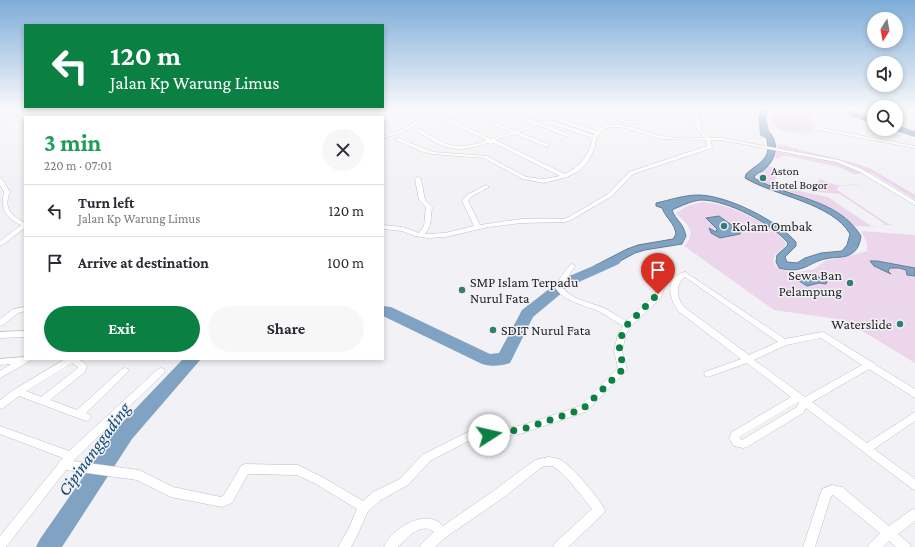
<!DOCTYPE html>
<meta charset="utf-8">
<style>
body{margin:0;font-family:"Crimson Pro",serif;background:#f7f7f7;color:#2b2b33;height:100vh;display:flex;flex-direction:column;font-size:15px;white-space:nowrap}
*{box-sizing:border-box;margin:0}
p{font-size:13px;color:#7c7c81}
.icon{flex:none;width:22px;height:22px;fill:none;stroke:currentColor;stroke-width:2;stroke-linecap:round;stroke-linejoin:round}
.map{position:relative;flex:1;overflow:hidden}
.side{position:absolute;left:24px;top:116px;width:360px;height:244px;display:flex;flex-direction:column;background:#fff;border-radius:0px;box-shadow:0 2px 6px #0003}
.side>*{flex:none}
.top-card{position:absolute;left:24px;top:24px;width:360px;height:84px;border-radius:0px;box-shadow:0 2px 6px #0003;background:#0b8043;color:#fff;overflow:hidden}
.needle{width:26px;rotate:191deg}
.buttons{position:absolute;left:867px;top:12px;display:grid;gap:8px}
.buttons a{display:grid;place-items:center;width:36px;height:36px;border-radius:50%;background:#fff;box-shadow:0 2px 6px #0003;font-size:20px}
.pin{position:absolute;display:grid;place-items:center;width:34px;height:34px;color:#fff;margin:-41px -17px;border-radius:50% 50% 50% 0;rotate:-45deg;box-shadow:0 0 4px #0007}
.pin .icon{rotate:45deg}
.me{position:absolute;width:44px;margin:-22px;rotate:80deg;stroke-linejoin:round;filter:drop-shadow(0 0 3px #0008)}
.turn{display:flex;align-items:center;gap:14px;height:84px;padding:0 20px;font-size:18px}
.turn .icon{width:52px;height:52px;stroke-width:2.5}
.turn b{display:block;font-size:28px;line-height:34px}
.round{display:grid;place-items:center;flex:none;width:42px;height:42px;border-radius:21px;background:#f7f7f7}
.head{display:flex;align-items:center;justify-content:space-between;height:68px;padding:0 20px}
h1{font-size:24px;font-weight:700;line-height:30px;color:#1e9e55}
.button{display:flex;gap:8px;margin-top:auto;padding:8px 20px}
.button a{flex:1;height:46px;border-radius:24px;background:#0b8043;color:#fff;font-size:16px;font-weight:700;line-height:46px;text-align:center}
.button a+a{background:#f7f7f7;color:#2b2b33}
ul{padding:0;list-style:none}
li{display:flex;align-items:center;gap:12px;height:52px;padding:0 20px;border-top:1px solid #e1e1e2}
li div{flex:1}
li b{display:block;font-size:15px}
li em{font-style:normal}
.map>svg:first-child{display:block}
</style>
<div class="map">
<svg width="915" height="547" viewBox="0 0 915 547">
<rect width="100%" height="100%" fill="#f2f2f6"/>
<g fill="#ecd6ec">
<polygon points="291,109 339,109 345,113 341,117 294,116 293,115 296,113"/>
<polygon points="358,109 374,109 373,112 378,117 355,117 353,112"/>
<path d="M781,109h45l5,1 -14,-1 -6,4c0,7 -1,8 5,12l-4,4 2,3 -9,-1 2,3 -28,-4 -9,-11 3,-7z"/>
<polygon points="778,144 855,163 871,169 915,195 915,199 872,173 854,174 839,167 787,156 781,156 780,159 775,158"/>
<polygon points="770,166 777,170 775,182 786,185 790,189 828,197 871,226 879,227 855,226 842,216 815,201 788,191 774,187 758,180 757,176"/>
<path d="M819,178c7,4 13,7 21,7 8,1 15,-3 22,2l-6,-2 -19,1 2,2 -3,1 52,35 5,1h-11l3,-1 -45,-30 -22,-2v-4l6,1 1,-4 -7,-2z"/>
<path d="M702,202c25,1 69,21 85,42l-12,11 -2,6 4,7 15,5 22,-4 13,-9 15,-2 25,-7v-8l-6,-12 54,4v128l-71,-43 -70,-10 -90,-64 5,-6 2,-8 -4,-8 -11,-11 11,-7z"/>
</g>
<g fill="#80a3c3" stroke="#657d94">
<path d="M764,133h6c9,11 6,25 -4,35 -4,5 -10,4 -12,10 34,20 84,20 107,58 -1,7 -3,14 -10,18 -6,4 -14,3 -21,4 -22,3 -25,17 -51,10l-3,-6 1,-7 10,-9 1,-3c-17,-20 -61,-43 -87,-43 -10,1 -20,6 -29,10 4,11 11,12 14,26l-4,8 -37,6 -10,3 -33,18 -8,-5 33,-17 11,-4 35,-6 3,-5c-2,-12 -9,-14 -14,-26l-6,-2v-3c14,-3 28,-8 42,-8 29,0 80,26 98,47v4l-11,11 2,5 10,1 8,-5 16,-5 21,-2 5,-6 3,-11c-18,-31 -75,-38 -105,-56l1,-4c8,-8 22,-13 22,-26 -1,-7 0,-10 -4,-15z"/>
<polygon points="719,216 730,224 742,229 740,234 720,238 711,233 709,228 716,232 717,229 706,218"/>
<polygon points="870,261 877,261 915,268 915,276 907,275 906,270 899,268 890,268 888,271 891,274 874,266"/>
<polygon points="815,275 827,282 826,284 819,283 807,286 796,279 803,276"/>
</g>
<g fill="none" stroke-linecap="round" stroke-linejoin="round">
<g fill="#80a3c3" fill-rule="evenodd">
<polygon points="761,109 769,109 766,118 770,135 765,138 760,135 758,118"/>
<polygon points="835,109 847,109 874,118 874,124 836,111"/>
<polygon points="896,125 915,131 915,137 893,130 896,129"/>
<path d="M614,257l5,1 2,3 -2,3 -49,22 -6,1 1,2 -2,3 -30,25 -23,46c-9,3 -19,4 -28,1l-99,-48v-10l8,1 99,47 9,-1 23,-43 31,-24 6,-1 -1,-2 2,-3z"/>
<polygon points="183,359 201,359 132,439 62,547 36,547 40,539 118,427"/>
</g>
<g stroke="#bfbfc2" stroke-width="1">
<g id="street">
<path d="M53,109h2l2,2c-7,5 -19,6 -27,6l1,-1 -5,-3 -21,3 -2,-1 2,-1 22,-3 8,4 17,-4z"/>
<polygon points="69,109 73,109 73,110 82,109 70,114 72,117 68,117 65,113 69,111"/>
<polygon points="107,109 113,109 88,117 81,117"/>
<polygon points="139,109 145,109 121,117 114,117"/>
<polygon points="341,109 345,109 340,117 336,117"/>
<path d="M429,109h4v2c-13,14 -31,23 -50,27v-2c17,-4 33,-13 46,-25z"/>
<path d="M499,109h5l65,25v2h-4l-27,-11 -19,7 30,13v1l-2,1 -32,-13 -20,6 70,34c17,-9 23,-18 28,-36l-45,-15v-2h4l42,14 1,-1 -53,-18 -6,1 -8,-2v-2l4,-2 20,-2 -10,4 2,1 53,17c12,-16 48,2 64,5 14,3 30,2 44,2l-8,-8 -3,-21h4l3,21 9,8h12l117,22 23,9 53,32v4l-57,-34 -22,-9 -114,-22h-11l1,8 -79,26 -21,22 -41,24 -6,2 -44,1 -32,4 -44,10 -17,1 -13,-2 -13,-5 -19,-2v-4l20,2 16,6 5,-7 2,-19 -7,-7 -4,-21 1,-1 2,-1 3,2 4,21 7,7 -2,19 -5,8 20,-1 29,-7 -12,-25 5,-6 17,-9 2,-1 3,2 -18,10 -3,4 12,24 41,-6h41l5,-1 41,-24 21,-22 78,-26 -1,-6 -44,-1 -41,-12h-11l-7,3 -6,7 -3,12 -6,13 -9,9 -12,6 -23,6 -21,-4 -39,-21 -51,-4 -10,-2 -29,-13 4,-1 35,14 54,4 39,21 18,2 16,-3 -66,-33 -4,1 -3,-1c-23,8 -36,9 -57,-4 -6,-3 -11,-6 -16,-10l4,-1c18,11 31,22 53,17 5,-1 12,-3 15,-5l-35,-17 -5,1 -2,-1 5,-3h4l38,19 20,-7 -37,-16v-2h2l39,17 20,-7zM539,113v1h-7z"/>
<polygon points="584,109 590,109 626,121 638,121 653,116 655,117 638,123 626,123"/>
<path d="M848,109h4c-9,9 -23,10 -31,19l94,18v2l-97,-18 -2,-1c8,-11 22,-12 32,-20z"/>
<polygon points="856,109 864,109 874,111 874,113"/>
<polygon points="25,117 25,119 0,123 0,121 25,117 26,117"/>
<path d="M0,178l2,1 8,13c-7,16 1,23 15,31v5l-23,17 -2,1v-5l21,-16c-15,-7 -21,-16 -17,-33l-4,-7z"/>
<path d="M572,264l3,2 -13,20c8,14 28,16 42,22 8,4 15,9 22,13l29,-26 8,-22h4l2,1 -8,24 -31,29 -4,7 -4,17 5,18 -1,2 -40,41 -63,21 -34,6 -15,-1 -44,23 -22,24 -27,15 -13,11 -12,27 -5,9h-13l10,-17 9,-21 -41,-25 -19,-9 -49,-1 -16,29 -10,4 -51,-10 -34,-17 -71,-10 -60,77h-6v-11l63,-78 -63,-24v-8l69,25 89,-82 3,-1 3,1 1,2 -1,2 -91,88 66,9 34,17 48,10 3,-2 17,-29 4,-2 53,1 26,13 39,23 10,-9 27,-13 22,-24 48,-24 3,-1 16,1 34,-6 57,-19 38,-38 -4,-17 4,-17 5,-8c-9,-5 -17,-11 -25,-15 -16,-7 -34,-9 -44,-25l16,-21z"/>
<path d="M685,272l100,67 37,-7 3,1 45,28 3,1 1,2 41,25v9l-46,-29 -57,33 55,41 48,-31v9l-41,28 41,30v11l-4,-2 -105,-80 -3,5 -56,34 -4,1 -9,-2 -5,-8 3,-6 59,-35 -44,-34 -39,14 -3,-1 -1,-2 1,-2 36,-13 -63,-48c-9,-14 -14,-33 7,-39zM685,277l93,65 -29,13 -65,-48c-7,-9 -10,-22 1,-30zM821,338l41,27 -57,32 -51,-37 32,-15zM798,402l1,1 -2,4 -55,33 -3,-3z"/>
<polygon points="25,307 25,311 18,313 3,325 0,326 0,319 13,309"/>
<polygon points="25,331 25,337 0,338 0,332"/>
<polygon points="25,357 25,359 31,359 30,361 0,378 0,371 11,364 0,365 0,359"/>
<path d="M65,359c9,0 16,-1 22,7l-2,6 -35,28 27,10 45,-41 3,-1 3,1 1,2 -43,42 3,1 2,3 -2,3 -3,1 -67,-25 -16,12 -3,1v-9l15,-11zM72,363l6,4v1l-37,29 -15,-6z"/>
<path d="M549,457c4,1 8,1 12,3 12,7 38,38 44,50l-2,4 -35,33h-15l2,-4 37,-34c-7,-9 -28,-37 -38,-42 -3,-2 -8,-1 -12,0l-42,33 -54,37 -11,10h-15l2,-4 12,-11c-12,-11 -28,6 -36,15h-14c8,-19 42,-40 59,-21l49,-34 43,-32z"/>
<polygon points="832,485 842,487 889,526 911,510 915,509 915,521 898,534 909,543 911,547 896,547 889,541 883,547 868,547 870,543 880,533 833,495 831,496 815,547 803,547 822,489"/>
</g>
</g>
<use href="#street" fill="#fff" fill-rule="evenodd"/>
</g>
<linearGradient id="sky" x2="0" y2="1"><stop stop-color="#7eadd9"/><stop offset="0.59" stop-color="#f9f9fb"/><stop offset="1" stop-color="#f9f9fb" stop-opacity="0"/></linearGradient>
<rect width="915" height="185" fill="url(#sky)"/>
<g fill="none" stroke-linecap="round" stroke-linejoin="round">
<path stroke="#0b8043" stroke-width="7" stroke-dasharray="0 12.6" d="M489,435l34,-6 60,-20 40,-40 1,-2c-6,-17 -7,-25 3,-42l31,-31"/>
</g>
<g fill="#357c75" stroke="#f2f2f6" stroke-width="1.5">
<circle cx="763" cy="178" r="4"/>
<circle cx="724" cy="226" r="4"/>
<circle cx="850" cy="283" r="4"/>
<circle cx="462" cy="290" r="4"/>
<circle cx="900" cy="324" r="4"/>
<circle cx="493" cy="330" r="4"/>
</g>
<g text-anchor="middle" stroke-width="3" stroke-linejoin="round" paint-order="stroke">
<g font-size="12" fill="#252526" stroke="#f2f2f6" text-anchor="start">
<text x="771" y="175">Aston<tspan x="771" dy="14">Hotel Bogor</tspan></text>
</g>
<g font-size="14" fill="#252526" stroke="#f2f2f6" text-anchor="start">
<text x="732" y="231">Kolam Ombak</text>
<text x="842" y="280" text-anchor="end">Sewa Ban<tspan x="842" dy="16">Pelampung</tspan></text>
<text x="470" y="287">SMP Islam Terpadu<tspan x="470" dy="16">Nurul Fata</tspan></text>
<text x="892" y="329" text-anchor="end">Waterslide</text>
<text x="501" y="335">SDIT Nurul Fata</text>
</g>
<g font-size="18" font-style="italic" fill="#114974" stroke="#f2f2f6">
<text transform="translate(94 449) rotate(-54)" y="6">Cipinanggading</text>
</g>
</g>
</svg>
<div class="buttons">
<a><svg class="needle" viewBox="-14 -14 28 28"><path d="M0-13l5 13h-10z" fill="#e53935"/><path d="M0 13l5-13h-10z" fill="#7c7c81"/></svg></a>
<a><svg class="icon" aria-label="sound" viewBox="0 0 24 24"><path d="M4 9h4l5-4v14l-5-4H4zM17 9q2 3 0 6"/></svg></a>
<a><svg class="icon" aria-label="search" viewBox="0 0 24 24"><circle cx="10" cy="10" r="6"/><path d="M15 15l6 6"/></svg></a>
</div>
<div class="pin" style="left:658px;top:294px;background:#d93025"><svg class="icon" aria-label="arrive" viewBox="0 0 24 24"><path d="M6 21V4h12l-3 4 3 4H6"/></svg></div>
<svg class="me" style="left:489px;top:435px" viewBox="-20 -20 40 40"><circle r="19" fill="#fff"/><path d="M0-13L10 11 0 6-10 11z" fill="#0b8043"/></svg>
<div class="top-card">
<div class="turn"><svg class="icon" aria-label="left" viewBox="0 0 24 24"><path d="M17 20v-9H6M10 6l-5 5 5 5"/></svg><div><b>120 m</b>Jalan Kp Warung Limus</div></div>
</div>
<section class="side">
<div class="head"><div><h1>3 min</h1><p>220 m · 07:01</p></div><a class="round"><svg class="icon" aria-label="close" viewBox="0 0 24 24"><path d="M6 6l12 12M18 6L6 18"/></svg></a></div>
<ul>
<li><svg class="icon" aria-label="left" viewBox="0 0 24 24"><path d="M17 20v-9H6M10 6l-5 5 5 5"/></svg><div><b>Turn left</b><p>Jalan Kp Warung Limus</p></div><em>120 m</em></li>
<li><svg class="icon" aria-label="arrive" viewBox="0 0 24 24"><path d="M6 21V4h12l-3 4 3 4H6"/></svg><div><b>Arrive at destination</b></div><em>100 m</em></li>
</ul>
<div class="button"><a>Exit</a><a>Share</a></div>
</section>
</div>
